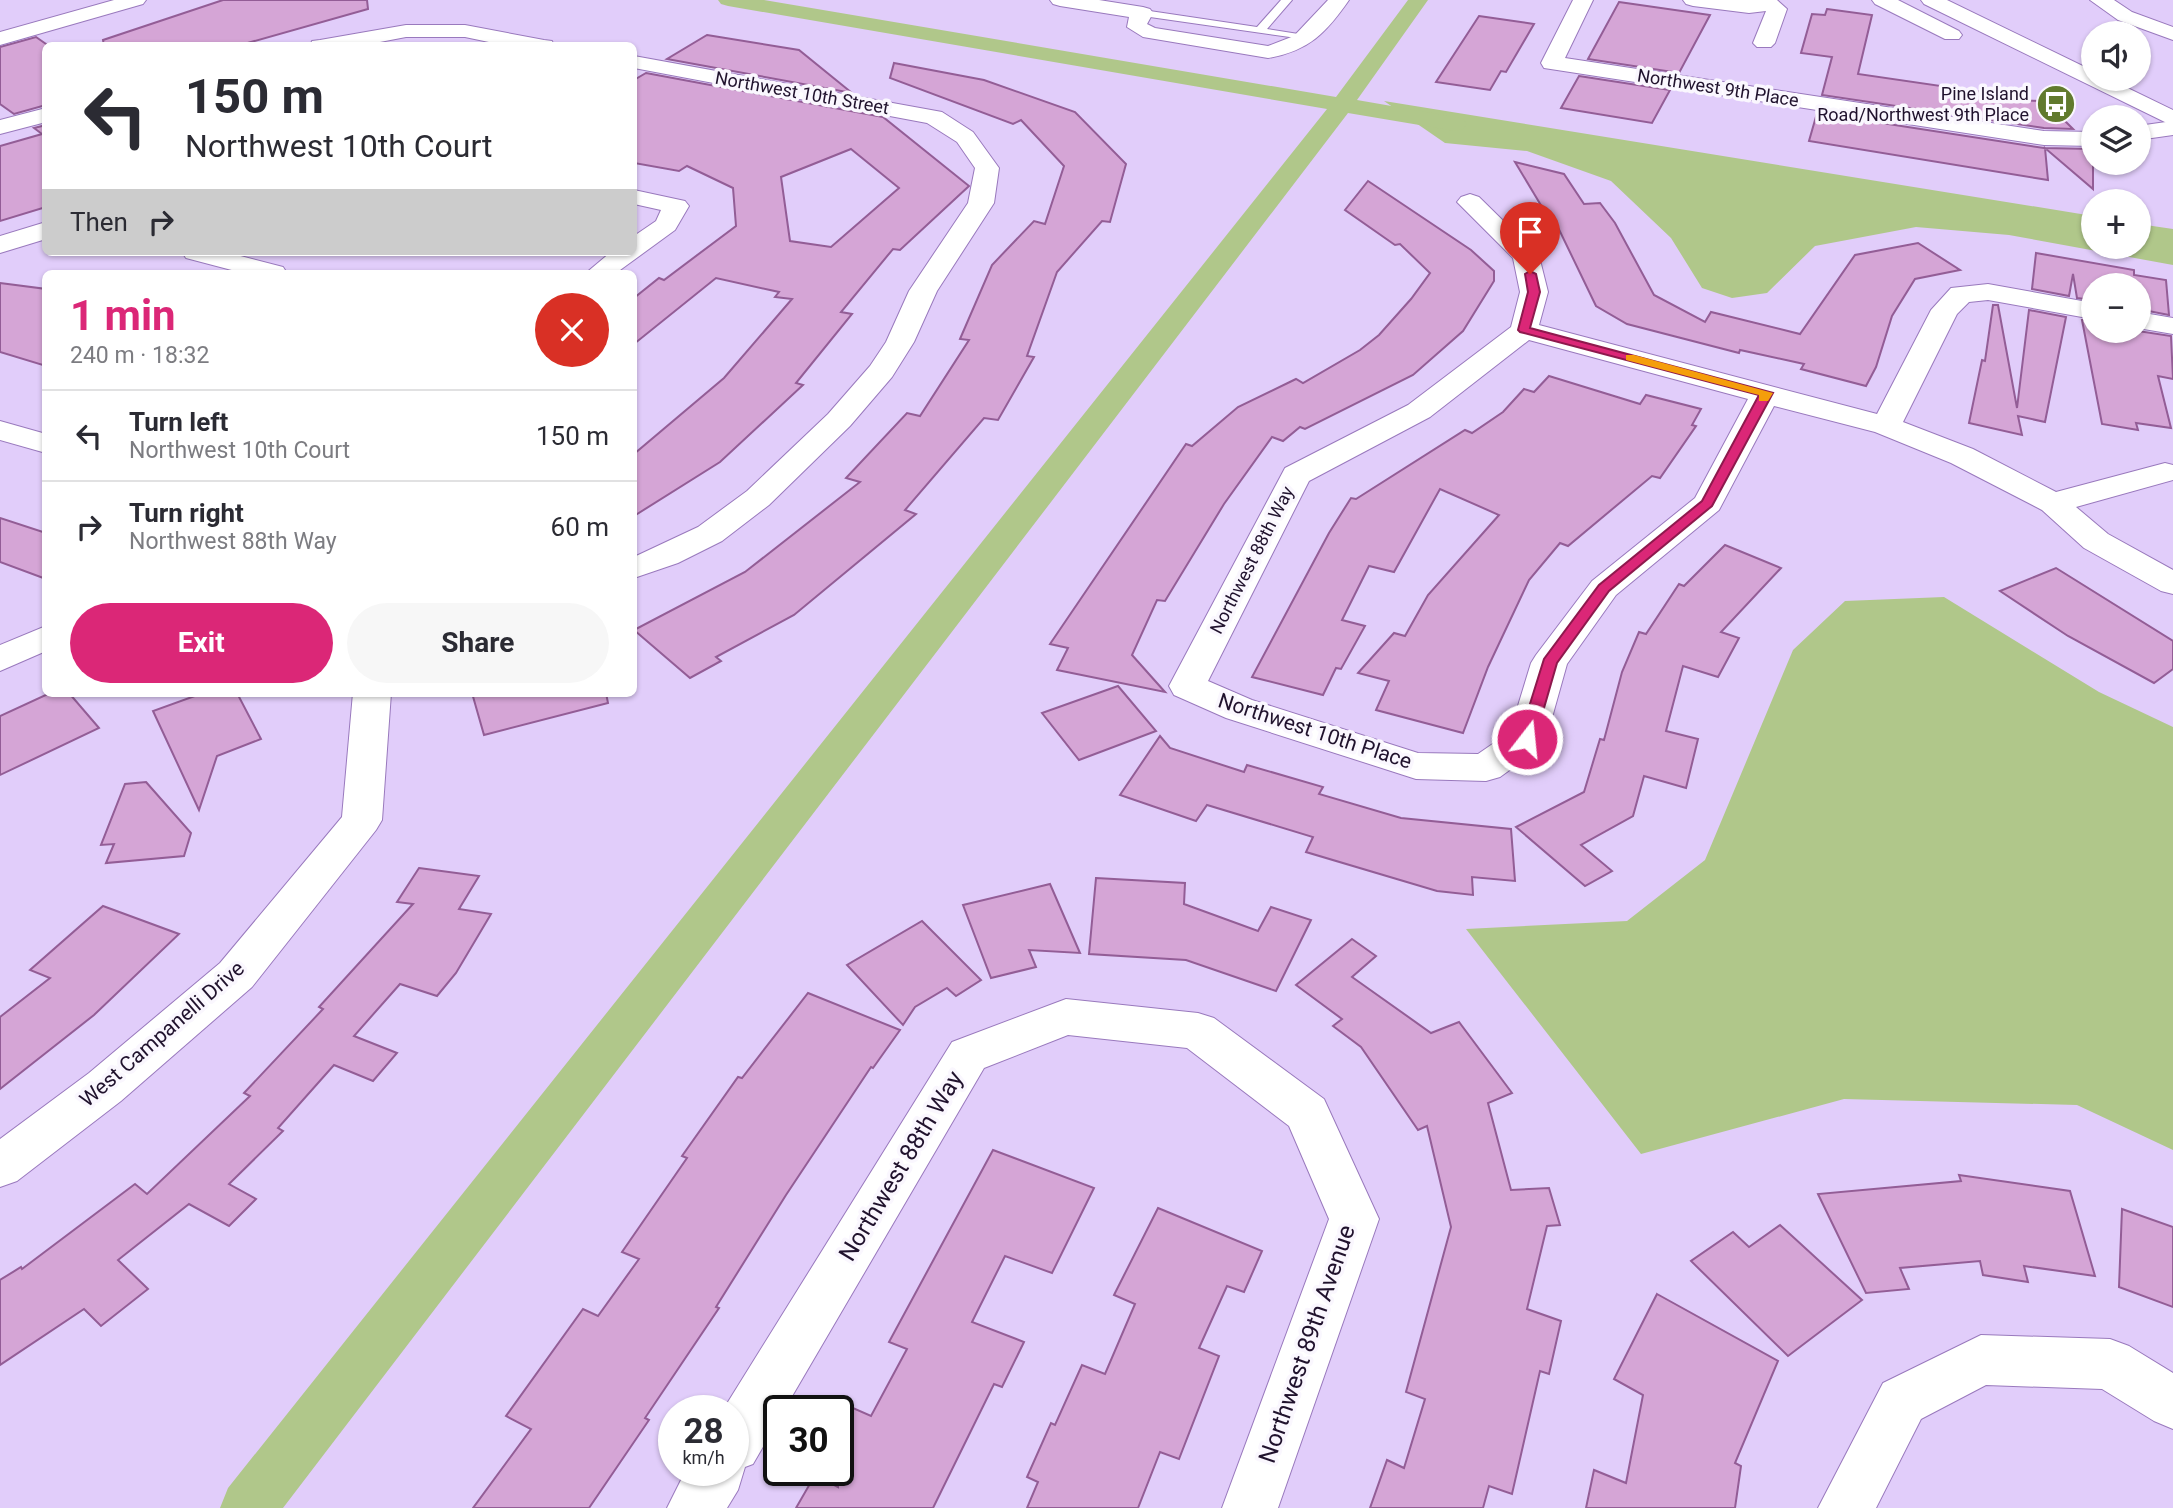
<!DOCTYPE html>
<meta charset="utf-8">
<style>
body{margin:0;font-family:Roboto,sans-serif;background:#f7f7f7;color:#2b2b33;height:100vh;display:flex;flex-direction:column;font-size:26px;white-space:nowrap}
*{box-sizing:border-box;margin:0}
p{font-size:23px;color:#7c7c81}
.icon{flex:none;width:38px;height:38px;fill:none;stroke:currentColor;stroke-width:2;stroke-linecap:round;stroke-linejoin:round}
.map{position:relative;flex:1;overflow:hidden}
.panel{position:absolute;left:42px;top:270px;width:595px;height:427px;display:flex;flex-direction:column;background:#fff;border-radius:10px;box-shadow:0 2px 5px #0004}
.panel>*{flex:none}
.banner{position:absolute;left:42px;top:42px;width:595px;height:214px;border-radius:10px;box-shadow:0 2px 5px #0004;background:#fff;color:#2b2b33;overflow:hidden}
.fabs{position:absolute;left:2081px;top:21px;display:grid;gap:14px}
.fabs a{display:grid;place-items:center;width:70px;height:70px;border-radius:50%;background:#fff;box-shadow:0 2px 5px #0004;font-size:35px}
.speed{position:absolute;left:658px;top:1395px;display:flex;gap:14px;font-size:35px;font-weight:700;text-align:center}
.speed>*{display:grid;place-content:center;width:91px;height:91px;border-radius:50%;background:#fff;box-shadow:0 2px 5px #0004;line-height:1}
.speed small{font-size:18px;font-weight:400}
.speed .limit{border:4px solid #111;border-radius:10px;background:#fff;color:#111}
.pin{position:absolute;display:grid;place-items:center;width:60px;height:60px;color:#fff;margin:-72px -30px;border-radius:50% 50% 50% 0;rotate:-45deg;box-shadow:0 0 7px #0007}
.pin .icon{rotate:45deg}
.me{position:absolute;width:77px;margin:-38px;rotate:16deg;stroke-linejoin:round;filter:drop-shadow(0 0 5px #0008)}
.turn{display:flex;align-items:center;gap:24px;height:147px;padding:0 28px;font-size:32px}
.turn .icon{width:91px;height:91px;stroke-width:2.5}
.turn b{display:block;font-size:49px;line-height:60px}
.then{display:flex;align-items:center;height:66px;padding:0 28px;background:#0003;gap:14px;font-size:26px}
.round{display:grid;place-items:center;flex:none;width:74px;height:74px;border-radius:37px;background:#f7f7f7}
.headline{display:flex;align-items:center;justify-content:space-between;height:119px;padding:0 28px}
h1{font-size:42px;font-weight:700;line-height:52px;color:#db2777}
.primary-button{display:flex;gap:14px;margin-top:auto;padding:14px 28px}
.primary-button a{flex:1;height:80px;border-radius:42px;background:#db2777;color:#fff;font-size:28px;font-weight:700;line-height:80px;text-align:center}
.primary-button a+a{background:#f7f7f7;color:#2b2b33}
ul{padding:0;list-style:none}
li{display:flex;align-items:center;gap:21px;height:91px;padding:0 28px;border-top:2px solid #e1e1e2}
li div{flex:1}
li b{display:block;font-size:26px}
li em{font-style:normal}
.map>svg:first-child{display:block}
</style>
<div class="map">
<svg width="2173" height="1508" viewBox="0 0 2173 1508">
<rect width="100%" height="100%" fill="#e1cdfa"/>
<g fill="#b0c78a">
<polygon points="1384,101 2093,216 2093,247 2138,247 2139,224 2173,229 2173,265 2009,235 1916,227 1815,246 1767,293 1732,298 1702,288 1671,238 1611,181 1527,151 1445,143"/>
<polygon points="1944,597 2099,692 2173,727 2173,1150 2077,1105 1844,1099 1641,1154 1466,929 1627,921 1705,860 1793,650 1845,601"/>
</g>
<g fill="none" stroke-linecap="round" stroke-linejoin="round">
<polygon fill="#b0c78a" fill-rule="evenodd" points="718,0 764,0 1336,97 1408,0 1428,0 1357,100 1455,117 1463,119 1467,124 1463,129 1455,131 1348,113 283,1508 220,1508 228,1488 1327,109 728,6 721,4"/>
</g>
<g fill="#d5a5d6" stroke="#935d96" stroke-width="2" fill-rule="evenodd">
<polygon points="223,0 367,0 368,9 237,46 104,46 103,40"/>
<polygon points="1619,2 1710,15 1679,73 1588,59"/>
<polygon points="1827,9 1872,15 1858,74 1989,93 1988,100 2045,101 2073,129 2044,128 1822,95 1832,57 1801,53 1812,14 1825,15"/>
<polygon points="1479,16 1534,24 1506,72 1501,71 1490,90 1436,82"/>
<polygon points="707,35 799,50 852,93 667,59"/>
<polygon points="36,37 46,44 46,105 14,114 0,104 0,47"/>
<polygon points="894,63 984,80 1075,112 1126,164 1110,222 1102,221 1057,272 1027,356 1034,357 998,420 984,418 905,510 916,514 794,615 716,657 721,661 690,678 634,630 745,572 860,482 846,478 907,413 920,416 969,340 960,339 992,265 1034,221 1045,224 1064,166 1021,120 1013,124 890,78"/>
<path d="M646,73l237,44 86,69 -69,64 -7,-1 -52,63 11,2 -56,69 7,2 -83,77 -86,54v-62l90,-76 68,-79 -17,-2 4,-5 -63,-14 -82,66v-46l25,-20 5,2 72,-54 -3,-38 -46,-22 -8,5 -45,-8v-83zM851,149l48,39 -68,59 -41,-6 -9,-64z"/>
<polygon points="1579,76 1670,90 1652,123 1561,108"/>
<polygon points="1817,113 2044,148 2093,149 2093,189 2045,148 2048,180 1809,141"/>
<polygon points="46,125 46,207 0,221 0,146 42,134 34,128"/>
<polygon points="1515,162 1564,174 1584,204 1600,203 1615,223 1654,295 1705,322 1711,312 1800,334 1855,255 1918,243 1960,270 1915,279 1892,316 1876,367 1866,386 1801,369 1804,364 1740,350 1739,353 1627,324 1596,306 1553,217 1548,217"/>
<polygon points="1368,181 1471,250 1494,271 1494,281 1463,331 1413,375 1305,429 1300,427 1283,441 1272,437 1224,504 1165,601 1157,600 1132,655 1165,692 1057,670 1068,648 1050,644 1186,444 1192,446 1238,407 1296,379 1303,383 1360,350 1379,335 1411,299 1430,273 1400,244 1395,245 1345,210"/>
<polygon points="2036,253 2134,270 2134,275 2166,280 2169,315 2138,309 2138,285 2093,285 2093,300 2077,298 2073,274 2069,296 2032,289"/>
<polygon points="0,283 46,289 46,366 0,352"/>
<polygon points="1993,305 1998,305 2017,408 2029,310 2066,317 2045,422 2018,416 2022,435 1969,423 1982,360 1985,361"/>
<polygon points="2082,320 2093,321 2093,331 2138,331 2171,336 2173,379 2158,376 2171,428 2136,423 2138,430 2102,424"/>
<polygon points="1549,376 1640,404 1646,395 1701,409 1692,425 1696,426 1660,478 1652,476 1568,546 1560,543 1529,580 1488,667 1463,733 1376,710 1389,681 1358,673 1394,633 1405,636 1428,595 1499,515 1440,489 1394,572 1369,566 1342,620 1365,626 1341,669 1336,668 1323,695 1252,677 1329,533 1351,498 1356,499 1465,430 1472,433 1503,412 1524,389 1534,392"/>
<polygon points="0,518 46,533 46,579 0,562"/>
<polygon points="1725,545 1781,568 1721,632 1739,638 1718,677 1683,666 1666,731 1698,739 1686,788 1644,776 1633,816 1581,845 1612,871 1585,886 1516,827 1584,792 1600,739 1604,740 1622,672 1639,632 1646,634 1679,584 1684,586"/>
<polygon points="2056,568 2173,641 2173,669 2154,683 2068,636 2000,591"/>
<polygon points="1118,686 1156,731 1079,760 1042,713"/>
<polygon points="50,693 69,693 99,728 0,775 0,716"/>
<polygon points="203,693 237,693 261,739 217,756 199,810 153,711"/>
<polygon points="472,693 606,693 608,703 484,735"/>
<polygon points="1160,736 1170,748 1244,772 1247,765 1323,787 1319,794 1401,818 1511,829 1515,881 1472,877 1473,895 1437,891 1306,852 1313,837 1207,805 1196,821 1120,795"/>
<polygon points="146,782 191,833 184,856 106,863 114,844 101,845 125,784"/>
<polygon points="419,868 479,876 459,909 491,914 456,973 437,996 400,984 354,1036 397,1053 373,1081 334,1065 278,1128 283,1131 229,1184 256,1199 229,1226 189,1204 118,1260 148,1289 101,1326 84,1309 0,1365 0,1280 21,1267 22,1269 135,1184 147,1194 250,1096 244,1093 323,1009 319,1007 413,904 397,902"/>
<polygon points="1096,878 1185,883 1184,904 1258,931 1271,907 1311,920 1276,991 1186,960 1089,954"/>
<polygon points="1050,884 1080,953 1029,950 1036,967 991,978 963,905"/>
<polygon points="103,906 179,934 94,1015 0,1089 0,1017 50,978 30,970"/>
<polygon points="922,921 981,980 956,996 947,988 915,1007 903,1025 847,965"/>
<polygon points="1352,939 1376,956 1352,977 1431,1033 1459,1022 1512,1093 1488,1103 1511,1190 1549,1188 1560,1225 1547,1226 1527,1309 1561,1321 1549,1374 1540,1371 1512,1494 1489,1486 1483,1508 1370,1508 1387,1460 1404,1468 1425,1399 1406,1392 1451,1227 1427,1126 1418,1130 1361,1047 1333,1026 1342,1019 1296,985"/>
<polygon points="808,993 900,1030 873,1068 871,1067 786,1195 716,1307 719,1308 645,1418 649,1420 589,1508 473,1508 531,1429 506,1416 583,1309 598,1316 639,1259 622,1252 687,1158 682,1156 738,1077 742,1078"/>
<polygon points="993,1150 1094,1188 1052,1273 1005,1256 972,1322 1024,1342 1002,1387 994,1384 933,1508 796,1508 815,1475 838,1487 838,1435 853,1408 871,1416 907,1349 889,1342"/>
<polygon points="1959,1175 2070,1191 2095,1276 2024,1266 2028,1282 1983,1275 1980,1261 1900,1268 1909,1289 1866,1293 1818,1194 1961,1181"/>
<polygon points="1158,1208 1262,1251 1244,1292 1227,1286 1199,1348 1219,1356 1179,1459 1160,1452 1138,1508 1027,1508 1038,1482 1027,1477 1051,1423 1055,1425 1082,1365 1105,1374 1135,1304 1114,1295"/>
<polygon points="2122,1209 2173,1227 2173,1307 2119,1287"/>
<polygon points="1780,1225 1862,1300 1788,1356 1691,1261 1733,1232 1749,1247"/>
<polygon points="1657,1294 1778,1361 1735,1463 1741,1466 1735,1508 1586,1508 1594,1470 1626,1483 1643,1395 1614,1379"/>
</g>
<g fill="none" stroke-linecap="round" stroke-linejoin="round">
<g stroke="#9979bd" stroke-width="2">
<polygon id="lane" points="1281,0 1292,0 1267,29 1311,36 1311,40 1143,16 1137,13 1143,10 1257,27"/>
</g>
<g stroke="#9979bd" stroke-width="2">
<g id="street">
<polygon points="114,0 146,0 143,4 0,45 0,32"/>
<path d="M1050,0h49l44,7 7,2 3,4 -6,11 8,4 113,18 26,-10 34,-36h21c-23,33 -40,51 -81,58l-125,-21 -16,-10 2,-10 -69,-11 -7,-2z"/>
<polygon points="1573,0 1593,0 1565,58 2044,131 2093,132 2093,146 2044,145 1544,68 1541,63"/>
<polygon points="1683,0 1777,0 1787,9 1775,43 1771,47 1757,47 1753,43 1766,11 1749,13 1693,6 1686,4"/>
<polygon points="2090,0 2114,0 2132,12 2173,27 2173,40 2118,20"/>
<polygon points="406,25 465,25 544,40 552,41 554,46 508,46 465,37 406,37 359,46 310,46 312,41 320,40"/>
<polygon points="634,56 942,112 973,132 999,168 994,203 937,291 914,342 892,377 850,426 769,505 722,541 678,563 634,578 634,557 698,527 747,491 828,414 870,366 886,342 909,291 968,203 975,168 957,142 927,123 634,68"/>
<polygon points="46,108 46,122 0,134 0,120"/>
<polygon points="2173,121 2173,135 2138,140 2138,126"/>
<polygon points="634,190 685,201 689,206 675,230 616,273 586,273 611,252 634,252 634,236 656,221 661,210 634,204"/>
<path d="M1470,194l9,3 60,59 9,36 -9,33 338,89 54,-104 20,-22 37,-4 105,19v16l-105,-19 -19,2 -12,12 -54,108 70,27 83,43 109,-29 8,2v15l-97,27 32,27 65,36v24l-12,-3 -77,-43 -42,-38 -91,-47 -76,-31 -101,-26 -55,104 -103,85 -49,69 -21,75 -6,9 -40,29 -14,4 -70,-2 -190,-61 -52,-23 -5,-9 116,-218 123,-63 103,-78 9,-35 -7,-34 -56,-56 4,-5zM1529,340l219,59 -53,99 -103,83 -56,74 -5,8 -21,69 -32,22 -60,-1 -166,-53 -44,-19 101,-200 121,-64z"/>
<polygon points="46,222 46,239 0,253 0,236"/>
<polygon points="182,252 225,252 283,267 287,273 243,273 186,258"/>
<polygon points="2138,312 2173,318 2173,334 2138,328"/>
<polygon points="0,421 46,434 46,453 0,440"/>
<polygon points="46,626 46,651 0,671 0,645"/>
<polygon points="353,693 391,693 382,820 376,830 252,987 121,1101 17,1181 0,1187 0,1139 89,1073 220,963 342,817"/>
<polygon points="1066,999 1198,1013 1214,1018 1324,1099 1379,1219 1278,1508 1222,1508 1329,1219 1289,1126 1187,1048 1068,1035 984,1068 784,1410 779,1410 779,1419 753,1464 745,1467 738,1490 727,1508 667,1508 686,1470 733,1470 733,1410 723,1410 952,1042"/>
<polygon points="1981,1335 2110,1339 2129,1346 2173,1373 2173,1429 2154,1421 2102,1389 1986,1385 1921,1419 1876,1508 1818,1508 1883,1383"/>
</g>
</g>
<g stroke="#9979bd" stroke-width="2">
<g id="secondary">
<polygon points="1872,0 1898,0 1959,31 1962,35 1959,39 1945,39 1875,4"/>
<polygon points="1921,0 1947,0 2093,71 2093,79 2109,79 2173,110 2173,126 1924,4"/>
</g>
</g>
<use href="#lane" fill="#fff" fill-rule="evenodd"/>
<use href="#street" fill="#fff" fill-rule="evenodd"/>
<use href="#secondary" fill="#fff" fill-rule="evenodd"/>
</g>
<polygon fill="#db2777" stroke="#8e194d" stroke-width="2" points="1530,271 1536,274 1540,292 1530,328 1773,393 1712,506 1609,591 1557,663 1535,739 1527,744 1519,739 1544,659 1599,585 1702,501 1759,395 1520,332 1518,330 1528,292 1525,274"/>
<polygon fill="#f59e0b" points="1626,355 1634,355 1773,393 1768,401 1759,401 1759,395 1626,360"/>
<defs>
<g id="bus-disc" transform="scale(2.0125)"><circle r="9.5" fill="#617a2d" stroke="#faf7fe"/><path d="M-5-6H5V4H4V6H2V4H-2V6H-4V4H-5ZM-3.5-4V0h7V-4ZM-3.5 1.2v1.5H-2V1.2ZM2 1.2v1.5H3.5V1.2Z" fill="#fff"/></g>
</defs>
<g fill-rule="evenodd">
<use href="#bus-disc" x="2056" y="104"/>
</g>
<g text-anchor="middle" stroke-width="7" stroke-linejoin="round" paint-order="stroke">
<g font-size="18" fill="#20122d" stroke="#faf7fe">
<text transform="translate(1718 88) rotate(9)" y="6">Northwest 9th Place</text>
<text transform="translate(802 93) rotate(10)" y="6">Northwest 10th Street</text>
<text transform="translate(1252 560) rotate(-63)" y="6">Northwest 88th Way</text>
</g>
<g font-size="18" fill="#20122d" stroke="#faf7fe" text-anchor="end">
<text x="2029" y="100">Pine Island<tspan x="2029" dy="21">Road/Northwest 9th Place</tspan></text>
</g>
<g font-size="21" fill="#20122d" stroke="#faf7fe">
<text transform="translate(1315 731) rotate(18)" y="7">Northwest 10th Place</text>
<text transform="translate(162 1034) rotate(-41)" y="7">West Campanelli Drive</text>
</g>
<g font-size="24" fill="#20122d" stroke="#faf7fe">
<text transform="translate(901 1166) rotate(-59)" y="8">Northwest 88th Way</text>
<text transform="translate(1307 1344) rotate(-71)" y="8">Northwest 89th Avenue</text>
</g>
</g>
</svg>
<div class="fabs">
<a><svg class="icon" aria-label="sound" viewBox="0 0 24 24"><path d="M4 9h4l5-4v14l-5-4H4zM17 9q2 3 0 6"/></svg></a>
<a><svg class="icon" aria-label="layers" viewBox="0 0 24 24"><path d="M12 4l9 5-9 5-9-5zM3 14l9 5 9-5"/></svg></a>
<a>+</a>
<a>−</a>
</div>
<div class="speed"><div>28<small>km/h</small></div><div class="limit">30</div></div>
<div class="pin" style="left:1530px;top:274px;background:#d93025"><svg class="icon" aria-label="arrive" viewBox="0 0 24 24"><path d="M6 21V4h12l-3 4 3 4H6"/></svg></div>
<svg class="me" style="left:1527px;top:739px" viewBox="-20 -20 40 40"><circle r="17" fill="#db2777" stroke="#fff" stroke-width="3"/><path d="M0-11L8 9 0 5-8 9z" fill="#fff"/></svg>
<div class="banner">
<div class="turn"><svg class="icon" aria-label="left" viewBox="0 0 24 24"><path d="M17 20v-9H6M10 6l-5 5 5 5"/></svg><div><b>150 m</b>Northwest 10th Court</div></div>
<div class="then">Then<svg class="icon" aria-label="right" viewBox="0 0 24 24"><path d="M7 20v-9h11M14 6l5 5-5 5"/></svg></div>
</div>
<section class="panel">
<div class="headline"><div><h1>1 min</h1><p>240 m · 18:32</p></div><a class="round" style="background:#d93025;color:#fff"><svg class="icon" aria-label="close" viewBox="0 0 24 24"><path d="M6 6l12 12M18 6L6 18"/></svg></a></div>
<ul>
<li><svg class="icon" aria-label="left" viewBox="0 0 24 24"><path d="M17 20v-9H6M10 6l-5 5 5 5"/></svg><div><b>Turn left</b><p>Northwest 10th Court</p></div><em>150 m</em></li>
<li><svg class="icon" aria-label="right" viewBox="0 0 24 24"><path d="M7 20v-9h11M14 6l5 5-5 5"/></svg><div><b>Turn right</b><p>Northwest 88th Way</p></div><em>60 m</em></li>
</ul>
<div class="primary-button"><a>Exit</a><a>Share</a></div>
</section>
</div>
